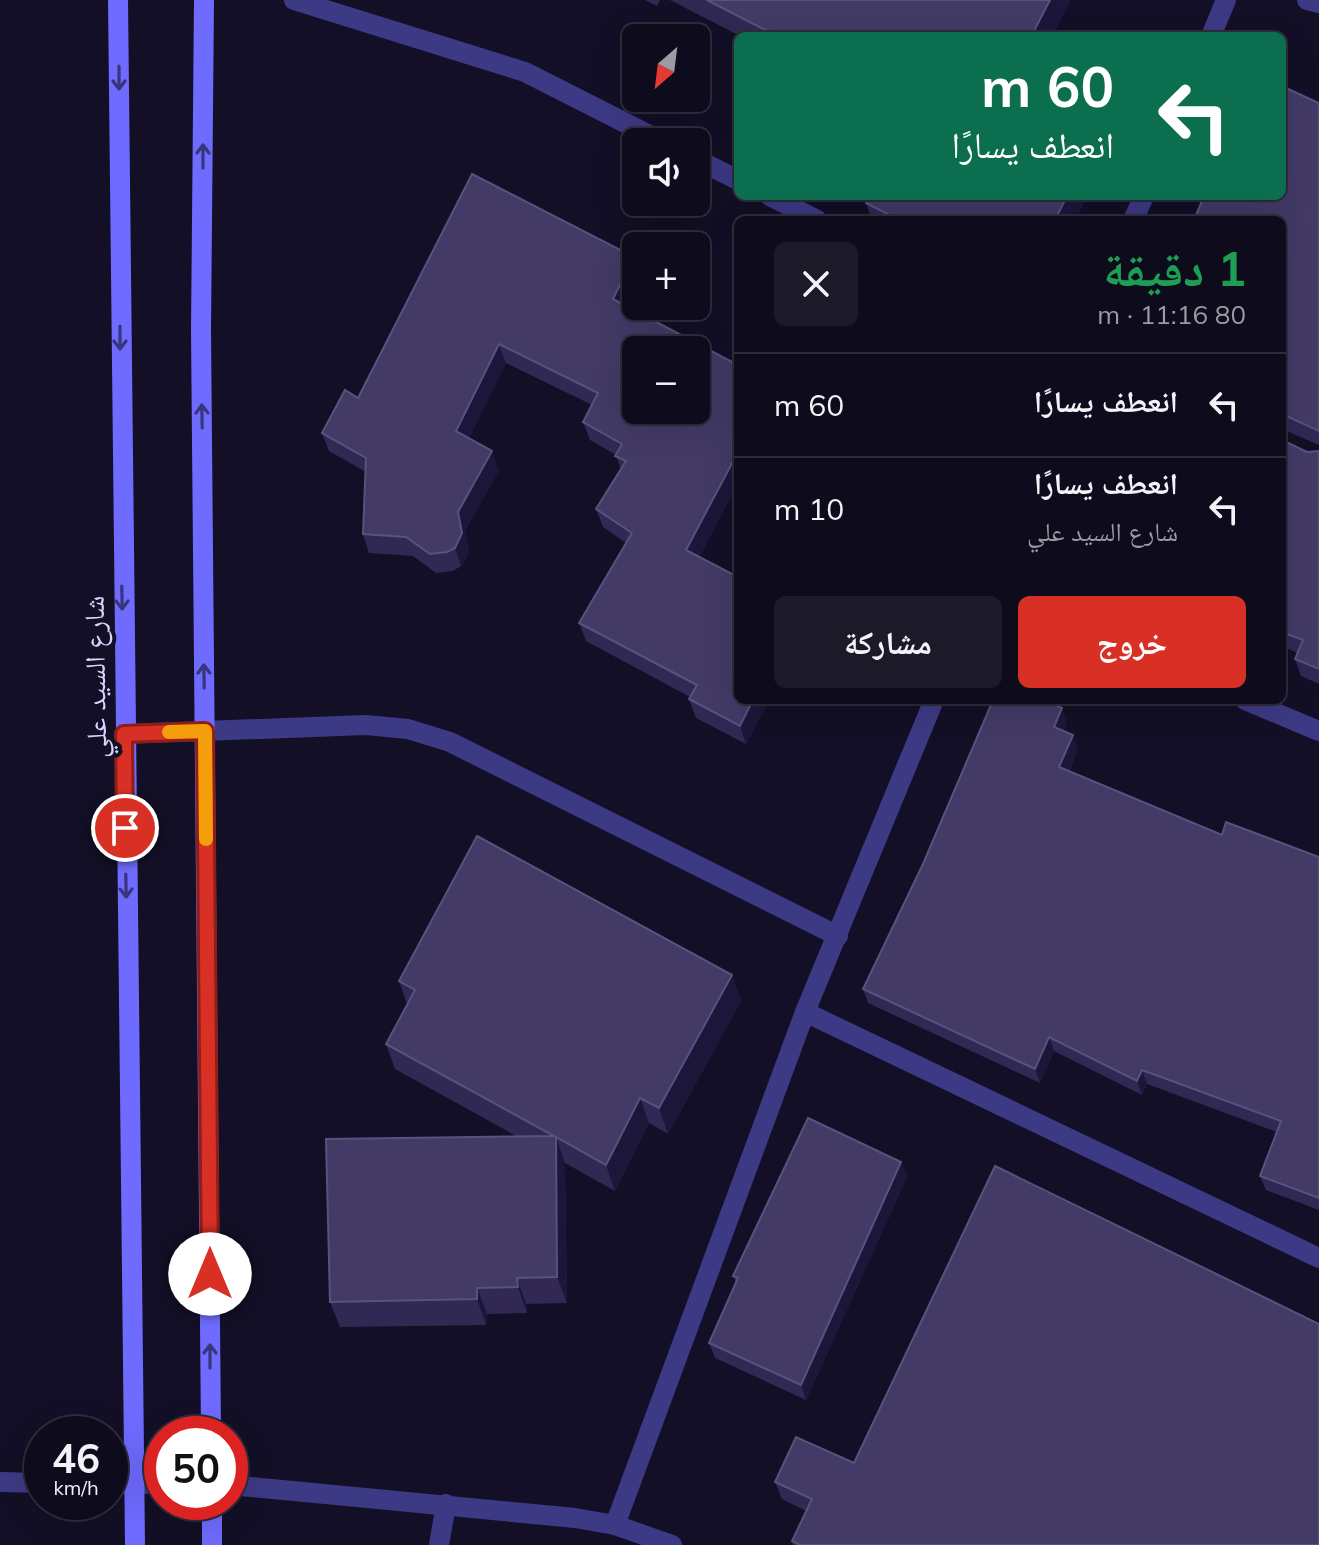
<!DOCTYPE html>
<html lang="ar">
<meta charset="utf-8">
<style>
body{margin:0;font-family:Mulish,"Noto Naskh Arabic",sans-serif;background:#1c1929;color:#f1f3f6;direction:rtl;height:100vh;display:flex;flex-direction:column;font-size:30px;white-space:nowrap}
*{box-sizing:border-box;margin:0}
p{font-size:26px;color:#9b9ba3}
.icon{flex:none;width:44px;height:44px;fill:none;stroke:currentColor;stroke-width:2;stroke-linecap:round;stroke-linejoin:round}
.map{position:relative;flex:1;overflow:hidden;direction:ltr}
.details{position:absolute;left:734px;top:216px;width:552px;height:488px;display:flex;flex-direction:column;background:#0e0b1c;border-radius:12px;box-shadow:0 8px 32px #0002,0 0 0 2px #2e2b3b;direction:rtl}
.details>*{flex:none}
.guide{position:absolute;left:734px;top:32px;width:552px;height:168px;border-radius:12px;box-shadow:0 8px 32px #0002,0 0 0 2px #2e2b3b;direction:rtl;background:#0b6e4f;color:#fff;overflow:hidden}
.needle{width:52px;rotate:208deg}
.controls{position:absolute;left:622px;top:24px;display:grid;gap:16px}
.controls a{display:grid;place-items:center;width:88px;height:88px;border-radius:12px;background:#0e0b1c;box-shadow:0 8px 32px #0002,0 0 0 2px #2e2b3b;font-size:40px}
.speed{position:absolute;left:24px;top:1416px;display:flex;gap:16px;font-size:40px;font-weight:700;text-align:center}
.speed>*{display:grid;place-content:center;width:104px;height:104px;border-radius:50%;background:#0e0b1c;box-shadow:0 8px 32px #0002,0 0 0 2px #2e2b3b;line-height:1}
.speed small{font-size:20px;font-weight:400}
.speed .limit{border:12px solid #d22;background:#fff;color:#111}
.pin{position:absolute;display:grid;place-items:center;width:68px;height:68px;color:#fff;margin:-34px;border:4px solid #fff;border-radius:50%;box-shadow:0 2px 8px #0007}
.me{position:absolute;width:88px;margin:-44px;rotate:0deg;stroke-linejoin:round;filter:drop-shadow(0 0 6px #0008)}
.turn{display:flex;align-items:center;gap:28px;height:168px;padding:0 40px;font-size:36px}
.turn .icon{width:104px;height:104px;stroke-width:2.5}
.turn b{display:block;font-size:56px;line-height:68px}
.round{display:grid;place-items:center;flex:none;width:84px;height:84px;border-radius:12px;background:#1c1929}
.headline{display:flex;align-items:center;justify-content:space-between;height:136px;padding:0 40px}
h1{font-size:48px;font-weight:700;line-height:60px;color:#1e9e55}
.action{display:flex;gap:16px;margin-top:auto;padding:16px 40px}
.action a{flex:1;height:92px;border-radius:12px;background:#d93025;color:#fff;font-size:32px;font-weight:700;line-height:92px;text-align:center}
.action a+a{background:#1c1929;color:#f1f3f6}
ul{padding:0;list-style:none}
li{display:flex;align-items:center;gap:24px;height:104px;padding:0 40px;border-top:2px solid #2e2b3b}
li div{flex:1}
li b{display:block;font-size:30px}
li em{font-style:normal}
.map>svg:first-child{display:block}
</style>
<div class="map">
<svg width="1319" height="1545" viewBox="0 0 1319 1545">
<rect width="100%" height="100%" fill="#130f26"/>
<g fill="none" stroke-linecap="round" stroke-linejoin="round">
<g stroke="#3d3a85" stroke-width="20">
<polyline points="294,0 525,72 663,142"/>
<polyline points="1307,0 1319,3"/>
<polyline points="1211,36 1226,0"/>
<polyline points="696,159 738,180"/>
<polyline points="770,196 817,220"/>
<polyline points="1133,220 1144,196"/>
<polyline points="1245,700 1319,731"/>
<polyline points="124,734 366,725 408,729 450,742 838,936"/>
<polyline points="805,1012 1319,1258"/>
<polyline points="0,1482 42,1483"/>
<polyline points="110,1484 162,1484"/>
<polyline points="230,1485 575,1518 615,1525 672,1545"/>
<polyline points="615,1525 805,1012 934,700"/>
<polyline points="439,1545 446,1504"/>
</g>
<g stroke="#6f6bff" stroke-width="20">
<polyline points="118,0 135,1545"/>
<polyline points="204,0 201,331 211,1434"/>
<polyline points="212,1502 212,1545"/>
</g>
</g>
<g fill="#312854">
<polygon points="645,0 660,0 657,6"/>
<polygon points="670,0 1069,0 1070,2 1052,36 740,36"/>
<polygon points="1319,103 1319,445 1282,429 1282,220"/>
<polygon points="870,196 1087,196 1075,220 872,220 866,203"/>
<polygon points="636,285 625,306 738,483 699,557 746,744 696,718 689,699 690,697 586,641 579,623 626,543 603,527 596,509 621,470 616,455 590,440 583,422 592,405 506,363 469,438 499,470 465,531 469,552 461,566 453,571 436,573 413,556 369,553 363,534 366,472 329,451 322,433 358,398"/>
<polygon points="1282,440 1307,452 1319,451 1319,684 1301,676 1295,659 1297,653 1282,646"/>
<polygon points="1067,722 1063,731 1078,749 1069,771 1222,835 1319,857 1319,1210 1266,1190 1260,1176 1277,1132 1147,1084 1142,1095 1054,1051 1040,1083 868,1003 863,989"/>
<polygon points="732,975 741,1001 668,1134 649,1123 615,1191 565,1163 567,1303 526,1304 527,1313 487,1314 486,1325 340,1327 330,1302 518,1137 395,1069 386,1044 407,1004 399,981"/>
<polygon points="901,1162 907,1177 806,1400 715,1358 709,1343 736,1283 733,1276"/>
<polygon points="854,1463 1319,1545 793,1545 792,1541 806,1511 782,1499 775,1482"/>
</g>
<g fill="#1d163a">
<polygon points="1050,0 1069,0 1070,2 1052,36 1036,36 1034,31"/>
<polygon points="1067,196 1087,196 1075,220 1055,220"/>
<polygon points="634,257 636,262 636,285 619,317 613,299"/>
<polygon points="499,344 506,363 463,450 456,431"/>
<polygon points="492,451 499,470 465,531 469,552 461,566 455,548 458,512"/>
<polygon points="738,452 738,483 693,568 686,550"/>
<polygon points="753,700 770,700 746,744 740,726"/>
<polygon points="1062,708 1067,722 1059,741 1054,727"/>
<polygon points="1073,735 1078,749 1064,781 1059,767"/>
<polygon points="732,975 741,1001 668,1134 659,1108"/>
<polygon points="1049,1037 1054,1051 1040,1083 1035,1069"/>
<polygon points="1142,1070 1147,1084 1142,1095 1137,1081"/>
<polygon points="640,1098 649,1123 615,1191 606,1165"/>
<polygon points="556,1137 565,1163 567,1303 557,1277"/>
<polygon points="901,1162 907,1177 806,1400 801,1385"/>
<polygon points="517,1278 526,1304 527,1313 518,1287"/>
<polygon points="477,1288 487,1314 486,1325 477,1299"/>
</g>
<g fill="#433a66" stroke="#5a527e" stroke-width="2" fill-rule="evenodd">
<polygon points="707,0 1050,0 1034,31 1043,36 777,36"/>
<polygon points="1286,88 1319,103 1319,431 1282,414 1282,220 1194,220 1204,196 1282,196 1282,98"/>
<path d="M472,174l162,83 -21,42 125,66v87l-52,98 52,27v123h15l-13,26 -51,-27 8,-14 -118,-62 53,-90 -36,-24 30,-48 -11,-5 7,-12 -39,-22 15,-29 -99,-49 -43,87 36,20 -34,61 4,21 -7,15 -8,4 -17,2 -24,-17 -43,-3 3,-76 -44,-25 23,-43 13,8zM636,350h60v60h-60z"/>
<polygon points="870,196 1067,196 1055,220 899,220 866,203"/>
<polygon points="1282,440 1307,452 1319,451 1319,669 1295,659 1303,640 1282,632"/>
<polygon points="993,700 1044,700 1062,708 1054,727 1073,735 1059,767 1222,835 1226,822 1319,857 1319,1198 1260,1176 1281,1121 1142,1070 1137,1081 1049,1037 1035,1069 863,989 923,864"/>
<polygon points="477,836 732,975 659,1108 640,1098 606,1165 556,1137 557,1277 517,1278 518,1287 477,1288 477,1299 330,1302 326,1139 554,1136 386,1044 415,990 399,981"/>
<polygon points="808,1118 901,1162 801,1385 709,1343 738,1278 733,1276"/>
<polygon points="995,1166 1319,1324 1319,1545 800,1545 792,1541 812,1499 775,1482 796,1437 854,1463"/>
</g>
<defs><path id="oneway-shaft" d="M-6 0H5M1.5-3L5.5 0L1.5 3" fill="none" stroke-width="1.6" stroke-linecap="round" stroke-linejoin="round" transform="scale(2)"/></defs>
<g stroke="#38347d">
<use href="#oneway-shaft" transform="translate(119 78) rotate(90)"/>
<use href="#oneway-shaft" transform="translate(203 156) rotate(-90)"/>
<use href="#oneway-shaft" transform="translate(120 338) rotate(90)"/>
<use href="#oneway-shaft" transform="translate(202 416) rotate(-91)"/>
<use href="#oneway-shaft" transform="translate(122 598) rotate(89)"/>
<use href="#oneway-shaft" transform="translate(204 676) rotate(-91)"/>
<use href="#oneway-shaft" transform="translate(126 886) rotate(89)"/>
<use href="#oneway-shaft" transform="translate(210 1356) rotate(-90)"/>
</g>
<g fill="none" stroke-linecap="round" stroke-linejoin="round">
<g stroke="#8d1f18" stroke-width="20">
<polyline id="route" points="125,828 124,734 205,731 210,1274"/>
</g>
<use href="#route" stroke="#d93025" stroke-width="14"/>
<polyline stroke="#f59e0b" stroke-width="14" points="169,732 205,731 206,839"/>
</g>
<g text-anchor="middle" stroke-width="8" stroke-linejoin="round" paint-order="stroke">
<g font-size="28" fill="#d9d4ff" stroke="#130f26">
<text transform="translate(95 677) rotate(-91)" y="10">شارع السيد علي</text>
</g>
</g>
</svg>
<div class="controls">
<a><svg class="needle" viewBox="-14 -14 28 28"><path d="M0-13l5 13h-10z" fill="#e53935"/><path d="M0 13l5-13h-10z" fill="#9b9ba3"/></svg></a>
<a><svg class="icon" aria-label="sound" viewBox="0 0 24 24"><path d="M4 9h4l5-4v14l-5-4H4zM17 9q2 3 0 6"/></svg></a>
<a>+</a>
<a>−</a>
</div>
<div class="speed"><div>46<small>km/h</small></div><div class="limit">50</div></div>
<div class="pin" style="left:125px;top:828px;background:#d93025"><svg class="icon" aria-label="arrive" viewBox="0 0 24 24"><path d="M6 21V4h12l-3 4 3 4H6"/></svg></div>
<svg class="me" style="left:210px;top:1274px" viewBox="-20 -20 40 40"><circle r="19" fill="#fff"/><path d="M0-13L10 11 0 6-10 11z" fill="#d93025"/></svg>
<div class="guide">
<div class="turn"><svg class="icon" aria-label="left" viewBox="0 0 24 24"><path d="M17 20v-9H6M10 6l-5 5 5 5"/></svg><div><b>60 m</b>انعطف يسارًا</div></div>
</div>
<section class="details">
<div class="headline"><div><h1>1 دقيقة</h1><p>80 m · 11:16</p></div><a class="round"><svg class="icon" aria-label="close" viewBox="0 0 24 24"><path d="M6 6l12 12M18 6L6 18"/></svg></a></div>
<ul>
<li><svg class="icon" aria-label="left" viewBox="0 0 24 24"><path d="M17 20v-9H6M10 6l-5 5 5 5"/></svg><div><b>انعطف يسارًا</b></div><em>60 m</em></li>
<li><svg class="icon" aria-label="left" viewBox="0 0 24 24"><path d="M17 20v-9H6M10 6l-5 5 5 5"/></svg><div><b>انعطف يسارًا</b><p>شارع السيد علي</p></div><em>10 m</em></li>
</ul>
<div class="action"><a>خروج</a><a>مشاركة</a></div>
</section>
</div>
